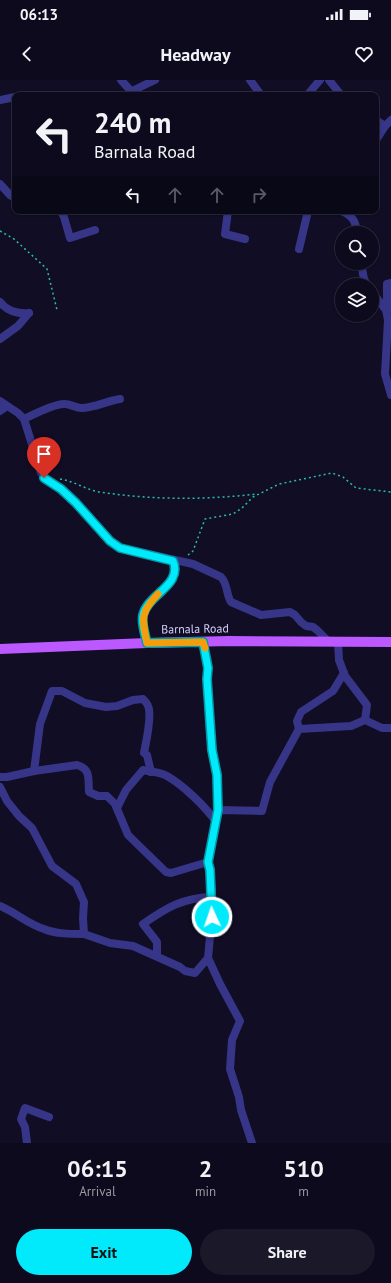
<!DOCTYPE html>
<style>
body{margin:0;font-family:"PT Sans",sans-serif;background:#1a1829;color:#f1f3f6;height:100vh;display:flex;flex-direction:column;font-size:15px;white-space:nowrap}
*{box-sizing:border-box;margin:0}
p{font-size:13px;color:#9a9aa3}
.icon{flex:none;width:22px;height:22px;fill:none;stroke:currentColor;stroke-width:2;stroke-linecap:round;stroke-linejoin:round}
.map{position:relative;height:1063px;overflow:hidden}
.details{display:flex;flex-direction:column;background:#0c0a1c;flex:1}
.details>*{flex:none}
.top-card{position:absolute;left:12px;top:12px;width:367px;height:122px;border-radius:8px;box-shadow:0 1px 3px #0004,0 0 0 1px #2c2b3b;background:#0c0a1c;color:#f1f3f6;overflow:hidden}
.controls{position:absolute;left:335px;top:146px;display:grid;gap:8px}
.controls a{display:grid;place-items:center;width:44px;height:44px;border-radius:50%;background:#0c0a1c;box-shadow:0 1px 3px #0004,0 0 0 1px #2c2b3b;font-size:20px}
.pin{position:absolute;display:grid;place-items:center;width:34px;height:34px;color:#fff;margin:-41px -17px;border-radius:50% 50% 50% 0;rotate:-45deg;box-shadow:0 0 4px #0007}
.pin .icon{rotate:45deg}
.me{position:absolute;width:44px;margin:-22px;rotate:357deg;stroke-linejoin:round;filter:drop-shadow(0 0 3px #0008)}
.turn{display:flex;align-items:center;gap:14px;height:84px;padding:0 16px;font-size:18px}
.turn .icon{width:52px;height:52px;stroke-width:2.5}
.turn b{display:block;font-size:28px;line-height:34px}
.lanes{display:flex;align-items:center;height:38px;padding:0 16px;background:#0003;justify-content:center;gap:20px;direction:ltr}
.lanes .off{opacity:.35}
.eta{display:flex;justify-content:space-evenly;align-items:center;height:68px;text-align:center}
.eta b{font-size:24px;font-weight:600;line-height:28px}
.action{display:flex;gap:8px;margin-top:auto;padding:8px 16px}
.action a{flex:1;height:46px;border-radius:24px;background:#00eafc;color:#111;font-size:16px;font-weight:600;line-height:46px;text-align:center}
.action a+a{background:#1a1829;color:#f1f3f6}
.status{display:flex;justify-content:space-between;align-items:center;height:28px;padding:0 20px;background:#0c0a1c;direction:ltr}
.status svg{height:11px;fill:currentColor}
header{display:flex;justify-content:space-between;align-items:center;height:52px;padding:0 16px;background:#0c0a1c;font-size:18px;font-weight:600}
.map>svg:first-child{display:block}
</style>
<div class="status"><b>06:13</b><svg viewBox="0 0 49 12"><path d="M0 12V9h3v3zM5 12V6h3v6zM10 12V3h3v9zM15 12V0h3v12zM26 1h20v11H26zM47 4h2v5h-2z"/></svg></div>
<header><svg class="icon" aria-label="back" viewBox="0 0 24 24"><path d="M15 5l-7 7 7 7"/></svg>Headway<svg class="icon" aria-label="heart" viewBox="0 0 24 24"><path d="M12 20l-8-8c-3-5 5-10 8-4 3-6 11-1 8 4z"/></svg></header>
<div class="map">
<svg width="391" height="1063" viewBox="0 0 391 1063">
<rect width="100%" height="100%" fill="#100d25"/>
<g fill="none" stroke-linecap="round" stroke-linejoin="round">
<g stroke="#28bcaf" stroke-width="1.5" stroke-dasharray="2 3" stroke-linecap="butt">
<polyline points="0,151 14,159 47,189 57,230"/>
<path d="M60,399c14,2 26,11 40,13 52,8 105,8 157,2"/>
<polyline points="188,475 193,471 205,439 233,434 242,428 253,417 279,404 332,393 343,397 356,408 391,412"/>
</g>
<g stroke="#363587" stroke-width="8">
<polyline points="121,0 130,10 136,15"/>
<polyline points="250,0 261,15"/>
<polyline points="329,0 341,15"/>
<polyline points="132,11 155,0"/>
<polyline points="308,15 309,13 320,0"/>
<polyline points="0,20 15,17"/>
<polyline points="376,40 385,46"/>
<polyline points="376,60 385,46 391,40"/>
<polyline points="0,104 10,115 15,118"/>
<polyline points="61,131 64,137 70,158 95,150"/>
<polyline points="228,131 225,154 245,159"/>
<path d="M341,131c11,4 15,10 16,22"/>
<polyline points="299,169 308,131"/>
<polyline points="361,183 364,199 367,205"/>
<polyline points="372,212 386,230 388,240 385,294 391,315"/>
<path d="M0,222c7,9 18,12 29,11"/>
<polyline points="387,231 387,204 391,203"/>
<polyline points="0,259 18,246 29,233"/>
<path d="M0,321l18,12 6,6 17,54 3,3v2l17,11 14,14 35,38 11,7 72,16 28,13c7,7 5,18 10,25l30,13 29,-3 5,3 6,7 5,4 7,1 4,3 12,12"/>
<polyline points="0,331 7,326"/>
<path d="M24,339c8,-4 33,-16 41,-15 6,0 12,5 18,4 13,-1 24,-7 37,-9"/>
<polyline points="203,562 208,587 207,599 210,655 212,670 217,695 218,730"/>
<polyline points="338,562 339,580 345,596 367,625 365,640"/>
<path d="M147,563c-2,-9 -6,-19 -4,-28 5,-21 40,-30 30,-54"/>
<polyline points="299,649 297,641 301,632 333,611 344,593"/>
<path d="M34,691l6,-47 12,-33h10l23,12 21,4 11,-1 16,-6 10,-1c3,3 6,6 6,11 2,11 -3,32 -5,43l3,2 4,17"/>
<path d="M0,697h7l27,-6 43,-6c14,4 11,14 12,27l9,4h9l8,8 13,31 38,37 5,1 37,-11 10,-52 44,1 8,-29 29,-53 52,-3 14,-6 17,8h9"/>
<polyline points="0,707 7,721 19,736 32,748 52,786 76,804 84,822 83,838 84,854 110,863 133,866 180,887 185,891 195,893 208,878 220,904 240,941 232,960 230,989 239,1017 241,1030 252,1063"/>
<path d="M117,728l9,-18 17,-20c8,2 17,2 24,6 16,9 39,31 49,46"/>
<path d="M208,782c7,31 3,64 0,96"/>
<path d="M0,826c15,6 28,18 44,23 12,5 26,5 40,5"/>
<path d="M157,876v-14l-14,-18c23,-16 39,-26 68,-27"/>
<polyline points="27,1063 25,1047 21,1039 25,1028 49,1037"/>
</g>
<polyline stroke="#bc58ff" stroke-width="10" points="0,569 147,563 229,561 391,562"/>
</g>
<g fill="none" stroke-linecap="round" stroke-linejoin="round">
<g stroke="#0098a4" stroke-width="10">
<path id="route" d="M44,398l17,11 15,14 34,38 10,7 53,13c10,24 -25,33 -30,54 -2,8 2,19 4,28l56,-1 5,26 -1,11 5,71 5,25 1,35 -10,52 2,8 2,47"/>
</g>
<use href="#route" stroke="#00eafc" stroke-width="7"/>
<path stroke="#f59e0b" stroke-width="7" d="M158,514c-18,19 -16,24 -11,49l56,-1 2,6"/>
</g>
<g text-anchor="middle" stroke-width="4" stroke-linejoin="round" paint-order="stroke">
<g font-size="12" fill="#d5d1ff" stroke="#100d25">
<text transform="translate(195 549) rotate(-1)" y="4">Barnala Road</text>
</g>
</g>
</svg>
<div class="controls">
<a><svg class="icon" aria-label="search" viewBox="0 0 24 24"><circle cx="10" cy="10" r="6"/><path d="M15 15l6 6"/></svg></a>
<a><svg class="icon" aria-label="layers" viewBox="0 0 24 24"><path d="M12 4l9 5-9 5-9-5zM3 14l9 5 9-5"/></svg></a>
</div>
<div class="pin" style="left:44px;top:398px;background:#d93025"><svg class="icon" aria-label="arrive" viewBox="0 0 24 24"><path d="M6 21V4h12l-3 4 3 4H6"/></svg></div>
<svg class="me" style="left:212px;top:837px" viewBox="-20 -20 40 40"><circle r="17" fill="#00eafc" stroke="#fff" stroke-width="3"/><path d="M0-11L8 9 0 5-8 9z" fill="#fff"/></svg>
<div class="top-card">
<div class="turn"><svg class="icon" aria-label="left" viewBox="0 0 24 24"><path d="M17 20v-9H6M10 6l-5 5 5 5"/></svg><div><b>240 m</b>Barnala Road</div></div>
<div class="lanes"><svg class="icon" aria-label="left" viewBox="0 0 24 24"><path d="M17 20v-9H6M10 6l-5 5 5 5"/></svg><svg class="icon off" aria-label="ahead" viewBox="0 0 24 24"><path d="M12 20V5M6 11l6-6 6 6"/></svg><svg class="icon off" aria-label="ahead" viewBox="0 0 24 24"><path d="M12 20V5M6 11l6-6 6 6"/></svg><svg class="icon off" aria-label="right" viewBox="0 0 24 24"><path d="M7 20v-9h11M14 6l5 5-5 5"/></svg></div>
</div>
</div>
<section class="details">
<div class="eta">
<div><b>06:15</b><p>Arrival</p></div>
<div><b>2</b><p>min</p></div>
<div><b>510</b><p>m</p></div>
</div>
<div class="action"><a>Exit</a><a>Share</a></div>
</section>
